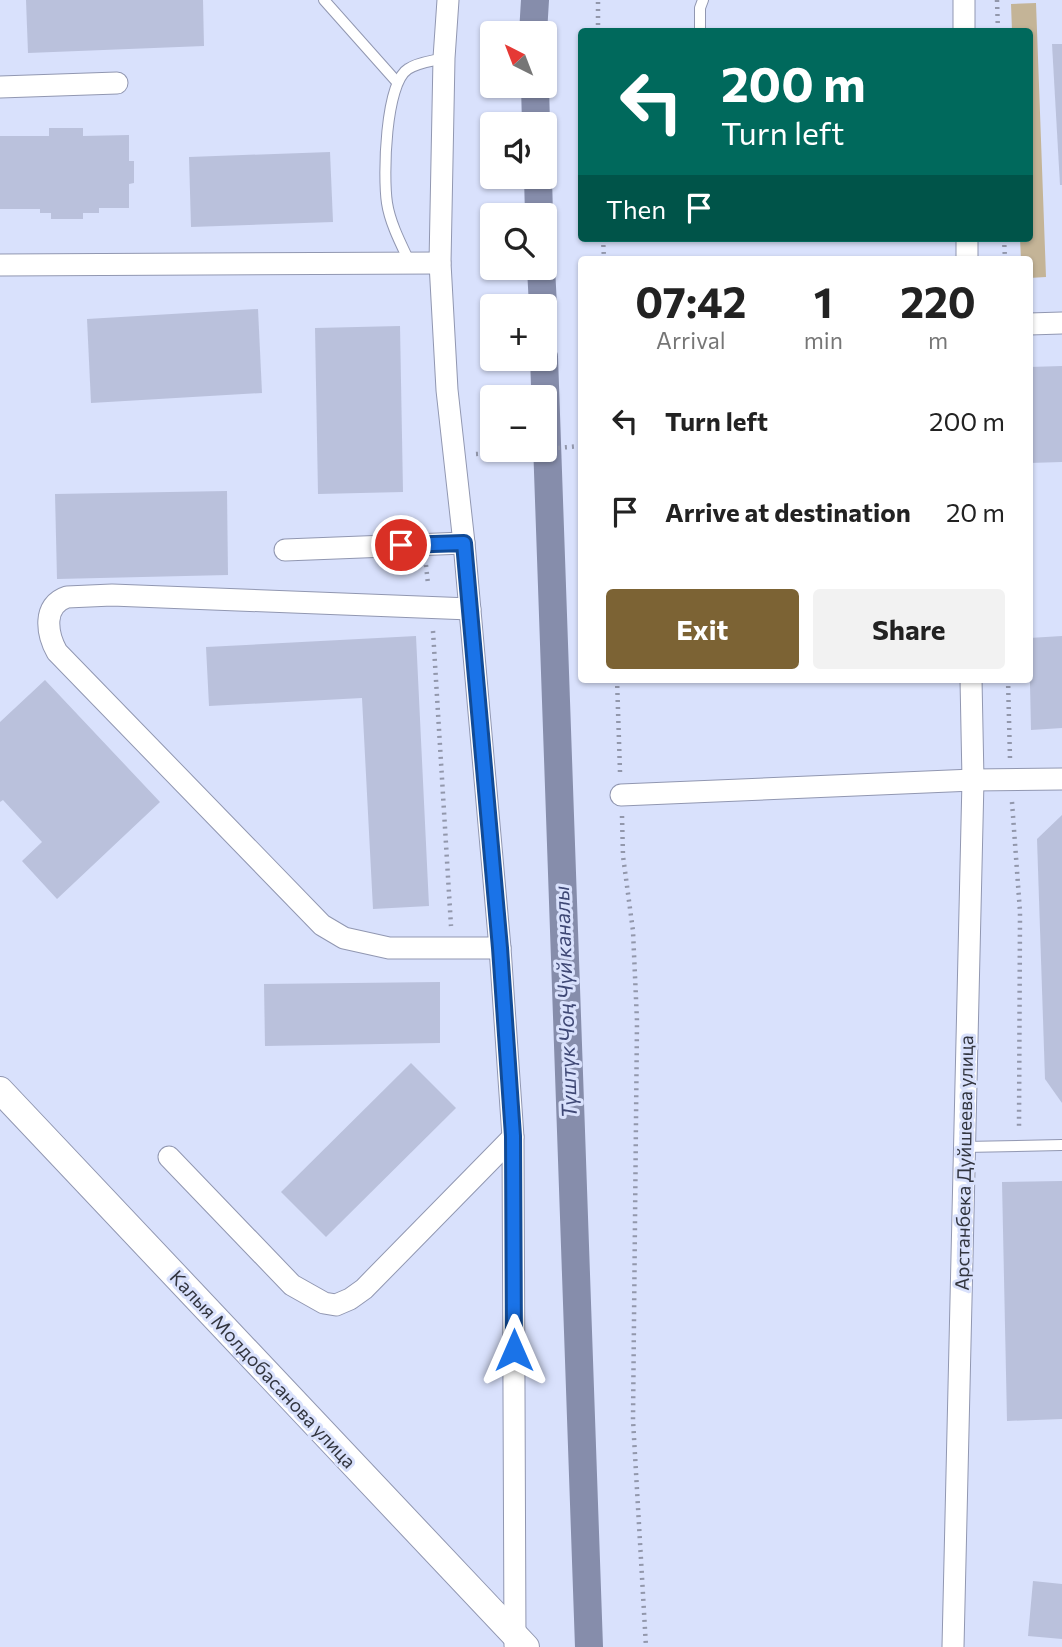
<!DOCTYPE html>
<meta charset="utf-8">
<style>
body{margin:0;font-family:Commissioner,sans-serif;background:#f2f2f2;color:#222;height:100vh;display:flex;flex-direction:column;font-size:26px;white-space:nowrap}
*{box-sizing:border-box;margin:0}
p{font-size:23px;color:#767676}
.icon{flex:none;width:38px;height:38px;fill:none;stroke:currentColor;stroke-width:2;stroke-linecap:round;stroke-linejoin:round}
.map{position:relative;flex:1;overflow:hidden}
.panel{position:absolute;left:578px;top:256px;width:455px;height:427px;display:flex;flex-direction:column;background:#fff;border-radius:7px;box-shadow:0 2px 5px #0004}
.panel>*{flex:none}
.banner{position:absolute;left:578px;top:28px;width:455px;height:214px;border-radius:7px;box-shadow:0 2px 5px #0004;background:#00695c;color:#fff;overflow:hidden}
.needle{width:46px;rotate:318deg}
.buttons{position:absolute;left:480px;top:21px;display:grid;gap:14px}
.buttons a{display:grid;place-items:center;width:77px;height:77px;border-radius:7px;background:#fff;box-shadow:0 2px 5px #0004;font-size:35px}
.pin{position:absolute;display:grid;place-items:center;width:60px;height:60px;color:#fff;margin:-30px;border:4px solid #fff;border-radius:50%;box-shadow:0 2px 7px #0007}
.me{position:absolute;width:77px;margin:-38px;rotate:0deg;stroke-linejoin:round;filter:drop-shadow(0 0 5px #0008)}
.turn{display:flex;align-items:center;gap:24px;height:147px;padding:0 28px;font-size:32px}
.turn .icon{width:91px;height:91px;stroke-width:2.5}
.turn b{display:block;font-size:49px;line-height:60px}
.then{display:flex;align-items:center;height:66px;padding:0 28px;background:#0003;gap:14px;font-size:26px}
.eta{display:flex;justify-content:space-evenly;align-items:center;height:119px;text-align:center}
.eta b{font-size:42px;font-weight:700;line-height:49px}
.action{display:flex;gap:14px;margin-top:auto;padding:14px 28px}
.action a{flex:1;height:80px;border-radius:7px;background:#7c6334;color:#fff;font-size:28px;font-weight:700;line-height:80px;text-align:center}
.action a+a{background:#f2f2f2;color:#222}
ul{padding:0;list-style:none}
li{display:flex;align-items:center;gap:21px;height:91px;padding:0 28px}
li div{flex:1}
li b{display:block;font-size:26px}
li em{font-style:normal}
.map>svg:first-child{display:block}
</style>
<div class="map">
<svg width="1062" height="1647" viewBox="0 0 1062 1647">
<rect width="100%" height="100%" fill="#d9e1fc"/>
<polygon fill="#c4b497" points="1036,3 1046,277 1029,278 1029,259 1021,259 1020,238 1029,238 1029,32 1012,31 1011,4"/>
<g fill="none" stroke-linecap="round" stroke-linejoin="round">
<g stroke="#868dab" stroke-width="28">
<polyline points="533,33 535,0"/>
<polyline points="535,86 536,124"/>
<polyline points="538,177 539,215"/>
<polyline points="541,268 543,306"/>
<polyline points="544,357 589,1647"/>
</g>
</g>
<g fill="#bac1dc">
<polygon points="26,0 203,0 204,46 28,53"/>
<polygon points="1052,44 1062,44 1062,185 1060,185"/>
<polygon points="49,128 83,128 83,136 129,135 129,161 134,161 134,183 129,184 129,208 99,208 99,213 83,213 83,219 51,219 51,213 40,213 40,209 0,209 0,136 49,136"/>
<polygon points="330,152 333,222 191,227 189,157"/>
<polygon points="258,309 262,393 91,403 87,319"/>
<polygon points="400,326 403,492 318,494 315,328"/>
<polygon points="1062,366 1062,462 1029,463 1029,367"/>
<polygon points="227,491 228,575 57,579 55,494"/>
<polygon points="416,636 429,906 373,909 362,698 209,706 206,647"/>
<polygon points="1062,636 1062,728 1031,730 1029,638"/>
<polygon points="45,680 160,802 57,899 22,861 42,842 3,800 0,802 0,722"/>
<polygon points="1062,815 1062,1103 1045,1079 1037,839"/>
<polygon points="440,982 440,1043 265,1046 264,984"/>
<polygon points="411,1063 456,1108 326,1237 281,1192"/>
<polygon points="1062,1181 1062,1419 1007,1421 1002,1182"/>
<polygon points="1033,1581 1062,1584 1062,1639 1028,1636"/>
</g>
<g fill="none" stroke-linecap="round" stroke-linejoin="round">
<g stroke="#9197b1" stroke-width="12">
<g id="service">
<polyline points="324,0 396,81"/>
<polyline points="700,32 700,8 703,0"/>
<path d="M410,263c-9,-19 -20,-40 -23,-60 -4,-26 -2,-120 21,-134 10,-7 25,-8 36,-11"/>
<polyline points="964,1147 1062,1145"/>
</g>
</g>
<g stroke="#9197b1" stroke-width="23">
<g id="minor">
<polyline points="448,0 444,58 440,263 447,390 464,543 500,948 513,1137 515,1645"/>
<polyline points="964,0 964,32"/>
<polyline points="0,87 117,83"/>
<polyline points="967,238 967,259"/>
<polyline points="0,265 440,263"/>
<polyline points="1029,324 1062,323"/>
<polyline points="285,550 464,543"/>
<path d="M470,609l-358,-14 -45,2c-25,8 -20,37 -10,55l265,273 22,13 45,10h111"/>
<polyline points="621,795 973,780 1062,779"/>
<polyline points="169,1157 292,1285 324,1303 336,1305 350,1299 364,1289 513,1137"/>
<polyline points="953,1647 973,780 971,679"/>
</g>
</g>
<g stroke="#9197b1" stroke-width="28">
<polyline id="tertiary" points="0,1090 526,1647"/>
</g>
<g stroke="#9297ab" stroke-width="4.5" stroke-dasharray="2 5" stroke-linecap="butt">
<polyline points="997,0 998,32"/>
<polyline points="598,32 598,0"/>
<polyline points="603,238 604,259"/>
<polyline points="1004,238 1005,259"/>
<polyline points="544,449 581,446"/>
<polyline points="476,454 538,450"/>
<polyline points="426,565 428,584"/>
<polyline points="433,631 451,926"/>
<polyline points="617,679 620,772"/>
<polyline points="1008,679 1010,759"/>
<polyline points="1012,802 1020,912 1019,1129"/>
<polyline points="622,816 623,856 633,931 637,1021 633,1420 646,1647"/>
</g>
<use href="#service" stroke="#fff" stroke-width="10"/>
<use href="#minor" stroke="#fff" stroke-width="21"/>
<use href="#tertiary" stroke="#fff" stroke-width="26"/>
</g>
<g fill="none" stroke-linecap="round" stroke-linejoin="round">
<g stroke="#114b97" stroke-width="18">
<polyline id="route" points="401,545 464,543 500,948 513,1136 514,1350"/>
</g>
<use href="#route" stroke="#1a73e8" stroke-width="12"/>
</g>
<g text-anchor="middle" stroke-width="6" stroke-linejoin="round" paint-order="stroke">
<g font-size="19" fill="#32353f" stroke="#d9e1fc">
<text transform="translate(964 1163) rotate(-89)" y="7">Арстанбека Дуйшеева улица</text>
<text transform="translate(263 1369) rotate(47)" y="7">Калыя Молдобасанова улица</text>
</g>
<g font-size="21" font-style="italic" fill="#3f4875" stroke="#d9e1fc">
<text transform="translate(566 1002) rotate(-92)" y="7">Түштүк Чоң Чүй каналы</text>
</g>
</g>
</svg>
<div class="buttons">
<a><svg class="needle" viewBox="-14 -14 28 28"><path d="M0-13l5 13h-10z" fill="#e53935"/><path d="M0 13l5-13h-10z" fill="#767676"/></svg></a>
<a><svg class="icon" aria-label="sound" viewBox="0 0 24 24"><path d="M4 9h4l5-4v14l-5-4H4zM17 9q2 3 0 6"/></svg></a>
<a><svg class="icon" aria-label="search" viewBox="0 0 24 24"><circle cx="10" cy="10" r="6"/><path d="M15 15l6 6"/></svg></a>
<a>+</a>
<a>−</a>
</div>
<div class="pin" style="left:401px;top:545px;background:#d93025"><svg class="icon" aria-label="arrive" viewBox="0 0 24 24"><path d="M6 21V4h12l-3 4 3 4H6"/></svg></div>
<svg class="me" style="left:514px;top:1350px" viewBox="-20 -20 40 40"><path d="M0-17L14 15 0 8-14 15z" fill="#1a73e8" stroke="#fff" stroke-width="4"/></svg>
<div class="banner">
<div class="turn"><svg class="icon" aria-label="left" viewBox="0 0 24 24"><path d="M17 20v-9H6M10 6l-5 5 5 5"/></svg><div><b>200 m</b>Turn left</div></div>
<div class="then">Then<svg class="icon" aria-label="arrive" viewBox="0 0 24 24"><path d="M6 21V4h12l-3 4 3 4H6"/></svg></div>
</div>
<section class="panel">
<div class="eta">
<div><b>07:42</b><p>Arrival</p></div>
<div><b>1</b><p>min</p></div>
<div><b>220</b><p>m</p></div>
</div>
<ul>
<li><svg class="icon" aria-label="left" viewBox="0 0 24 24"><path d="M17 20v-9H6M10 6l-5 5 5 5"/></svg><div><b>Turn left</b></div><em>200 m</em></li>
<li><svg class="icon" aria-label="arrive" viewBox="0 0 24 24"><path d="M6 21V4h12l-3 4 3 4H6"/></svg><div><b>Arrive at destination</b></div><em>20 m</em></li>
</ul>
<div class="action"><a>Exit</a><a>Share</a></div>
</section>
</div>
